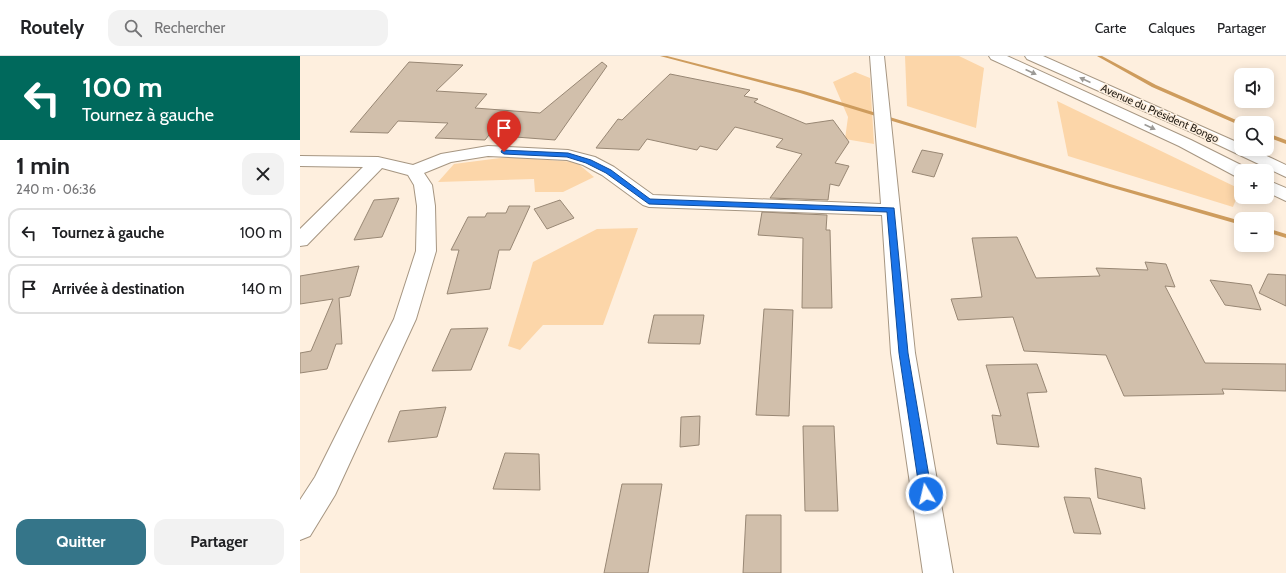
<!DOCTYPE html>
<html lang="fr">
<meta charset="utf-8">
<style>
body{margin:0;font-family:Cabin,sans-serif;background:#f2f2f2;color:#202124;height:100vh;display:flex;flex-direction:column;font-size:15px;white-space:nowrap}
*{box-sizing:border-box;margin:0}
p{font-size:13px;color:#757577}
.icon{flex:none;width:22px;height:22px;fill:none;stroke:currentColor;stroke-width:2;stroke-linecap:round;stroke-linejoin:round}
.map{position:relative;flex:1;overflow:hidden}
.side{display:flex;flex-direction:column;background:#fff;width:300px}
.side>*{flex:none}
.banner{background:#00695c;color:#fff;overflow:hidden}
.controls{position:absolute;left:934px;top:12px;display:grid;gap:8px}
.controls a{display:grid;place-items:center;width:40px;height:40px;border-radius:8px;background:#fff;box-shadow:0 2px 10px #0003;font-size:20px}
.pin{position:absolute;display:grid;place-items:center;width:34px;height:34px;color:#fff;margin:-41px -17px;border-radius:50% 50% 50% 0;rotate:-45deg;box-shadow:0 0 4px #0007}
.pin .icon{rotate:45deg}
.me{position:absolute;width:44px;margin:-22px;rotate:351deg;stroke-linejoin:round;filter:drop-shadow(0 0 3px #0008)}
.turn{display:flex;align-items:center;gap:14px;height:84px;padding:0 16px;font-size:18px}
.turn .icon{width:52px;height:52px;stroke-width:2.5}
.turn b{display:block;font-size:28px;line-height:34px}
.round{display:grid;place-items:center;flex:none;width:42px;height:42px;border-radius:12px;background:#f2f2f2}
.overview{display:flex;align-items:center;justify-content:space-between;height:68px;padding:0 16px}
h1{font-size:24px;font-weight:700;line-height:30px}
.action{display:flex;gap:8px;margin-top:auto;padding:8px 16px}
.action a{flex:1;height:46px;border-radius:12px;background:#357589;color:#fff;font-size:16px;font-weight:700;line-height:46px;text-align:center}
.action a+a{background:#f2f2f2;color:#202124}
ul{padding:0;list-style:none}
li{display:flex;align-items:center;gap:12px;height:50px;margin:0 8px 6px;padding:0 8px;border:2px solid #e0e0e0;border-radius:12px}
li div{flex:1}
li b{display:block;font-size:15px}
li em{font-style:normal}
header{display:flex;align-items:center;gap:24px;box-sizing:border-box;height:56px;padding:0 20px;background:#fff;border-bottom:1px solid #e0e0e0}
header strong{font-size:19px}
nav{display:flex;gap:22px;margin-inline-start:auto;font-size:14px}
.search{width:280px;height:36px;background:#f2f2f2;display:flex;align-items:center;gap:10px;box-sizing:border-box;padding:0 14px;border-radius:12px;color:#757577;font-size:15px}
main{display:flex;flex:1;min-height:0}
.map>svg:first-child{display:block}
</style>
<header>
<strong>Routely</strong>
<div class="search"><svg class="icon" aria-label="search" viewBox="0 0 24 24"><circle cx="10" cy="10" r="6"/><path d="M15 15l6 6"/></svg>Rechercher</div>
<nav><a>Carte</a><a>Calques</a><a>Partager</a></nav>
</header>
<main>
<section class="side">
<div class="banner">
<div class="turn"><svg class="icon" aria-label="left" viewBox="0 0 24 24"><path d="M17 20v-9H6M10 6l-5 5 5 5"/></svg><div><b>100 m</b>Tournez à gauche</div></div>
</div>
<div class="overview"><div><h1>1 min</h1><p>240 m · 06:36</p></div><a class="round"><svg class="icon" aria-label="close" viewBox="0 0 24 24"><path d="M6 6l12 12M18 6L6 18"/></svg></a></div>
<ul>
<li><svg class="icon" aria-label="left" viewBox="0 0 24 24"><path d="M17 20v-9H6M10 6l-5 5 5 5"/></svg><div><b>Tournez à gauche</b></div><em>100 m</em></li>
<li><svg class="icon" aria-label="arrive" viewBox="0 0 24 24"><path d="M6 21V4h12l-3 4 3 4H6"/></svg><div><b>Arrivée à destination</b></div><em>140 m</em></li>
</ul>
<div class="action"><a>Quitter</a><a>Partager</a></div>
</section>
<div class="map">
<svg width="986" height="517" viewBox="0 0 986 517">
<rect width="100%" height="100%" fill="#feefde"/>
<g fill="#fcd6a9">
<polygon points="605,0 659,0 684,12 676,72 607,50"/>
<polygon points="555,16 570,22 574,88 545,83 548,61 533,26"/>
<polygon points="757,45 940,133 933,151 768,100"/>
<polygon points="208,101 276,106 294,121 263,136 235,136 234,123 138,126 154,108"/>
<polygon points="338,172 303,269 243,269 220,294 208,290 233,206 297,173"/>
</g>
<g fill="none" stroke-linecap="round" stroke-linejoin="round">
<g fill="#ce9c5d" fill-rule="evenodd">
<polygon points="360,0 367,0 504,35 810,128 941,165 941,169 806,130 500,37"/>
<polygon points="797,0 802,0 856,29 943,67 941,67 941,70 939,69 852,31"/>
<polygon points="967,77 986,84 986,88 967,81"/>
<polygon points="967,172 986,178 986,182 967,176"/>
</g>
</g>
<g fill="#d1bfab" stroke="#988774">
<polygon points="109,6 163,9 136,35 187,38 175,52 240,57 302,6 307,10 255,84 189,79 185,84 135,82 148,67 98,65 88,77 50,76"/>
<polygon points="370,18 450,34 444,40 458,43 454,46 506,68 533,64 549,86 535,107 549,110 539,130 530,128 528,144 470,142 502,98 476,91 483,83 435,71 417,94 400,90 397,94 347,83 339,94 296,92 318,63 322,64"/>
<polygon points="622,94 643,98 634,121 612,116"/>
<polygon points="99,142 82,181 54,184 74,144"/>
<polygon points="260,144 274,162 247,173 234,153"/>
<polygon points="209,150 230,150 210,194 199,194 190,233 147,238 159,194 151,194 168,161 185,161 187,157 206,157"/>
<polygon points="462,156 527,159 526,174 530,174 532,252 502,252 503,182 458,179"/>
<polygon points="717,181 736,222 800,220 796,212 848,214 845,206 866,208 875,231 865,230 905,307 986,308 986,335 922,333 924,338 824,340 806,299 724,295 713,261 658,264 651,243 682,241 672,182"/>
<polygon points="59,210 50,240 39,242 42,288 36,288 27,313 0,317 0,297 11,295 33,243 0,248 0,220"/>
<polygon points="968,218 986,219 986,250 959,237"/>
<polygon points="910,224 951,229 961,254 925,249"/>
<polygon points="464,253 493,254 489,360 456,359"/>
<polygon points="354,259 404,259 400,288 348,287"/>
<polygon points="188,272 171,314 132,315 151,273"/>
<polygon points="737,308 747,336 727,337 739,391 697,388 692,359 701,360 686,309"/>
<polygon points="146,351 137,381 88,386 100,355"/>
<polygon points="400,360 399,389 380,391 381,361"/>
<polygon points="503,370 534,370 538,455 505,455"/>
<polygon points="205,397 239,398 240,434 193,433"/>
<polygon points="795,412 841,422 845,453 798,442"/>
<polygon points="322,428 362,428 348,517 304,517"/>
<polygon points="764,441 790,442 801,478 774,477"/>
<polygon points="446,459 481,459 481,517 443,517"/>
</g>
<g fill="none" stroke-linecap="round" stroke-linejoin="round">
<g stroke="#a69682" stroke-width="2">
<g id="minor">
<polygon points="570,0 584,0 615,297 653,517 623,517 591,297 582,159 349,151 343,149 302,119 283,109 267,104 188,100 151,106 124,117 132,129 135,150 136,195 116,263 35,439 10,480 0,484 0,444 15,421 94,263 116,195 117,150 114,129 108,119 82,112 7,189 0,190 0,173 63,111 0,110 0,100 78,101 113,109 141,98 188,90 268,94 295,101 314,111 353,139 581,148"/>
<polygon points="689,0 707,0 891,84 947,112 949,115 941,115 941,121 935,120 879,90 691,3"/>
<polygon points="725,0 743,0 941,88 941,93 952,93 986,109 986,121 891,76 727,3"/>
<polygon points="967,124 986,132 986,145 967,136"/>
</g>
</g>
<use href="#minor" fill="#fff" fill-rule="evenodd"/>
</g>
<defs><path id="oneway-solid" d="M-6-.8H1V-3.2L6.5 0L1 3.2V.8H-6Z"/></defs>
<g fill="#9c9a96">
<use href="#oneway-solid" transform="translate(731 16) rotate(25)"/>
<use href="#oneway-solid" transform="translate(785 24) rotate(-156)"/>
<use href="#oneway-solid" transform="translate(850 71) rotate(25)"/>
</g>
<polygon fill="#1a73e8" stroke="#114b97" points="202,94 268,97 291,104 311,114 350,143 594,152 608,297 632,438 630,442 626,444 622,442 620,438 599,297 587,156 349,148 306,117 286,107 267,101 204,98 201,96"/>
<g text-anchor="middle" stroke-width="3" stroke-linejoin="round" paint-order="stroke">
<g font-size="11" fill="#241e16" stroke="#feefde">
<text transform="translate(860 57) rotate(24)" y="4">Avenue du Président Bongo</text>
</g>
</g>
</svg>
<div class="controls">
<a><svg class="icon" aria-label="sound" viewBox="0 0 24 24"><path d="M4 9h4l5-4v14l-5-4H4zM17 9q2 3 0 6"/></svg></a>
<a><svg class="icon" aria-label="search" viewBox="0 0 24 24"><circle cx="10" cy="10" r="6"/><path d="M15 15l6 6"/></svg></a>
<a>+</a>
<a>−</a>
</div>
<div class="pin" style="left:204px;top:96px;background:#d93025"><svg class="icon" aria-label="arrive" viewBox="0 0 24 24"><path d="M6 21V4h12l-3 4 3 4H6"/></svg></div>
<svg class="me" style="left:626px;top:438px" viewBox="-20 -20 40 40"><circle r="17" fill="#1a73e8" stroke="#fff" stroke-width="3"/><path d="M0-11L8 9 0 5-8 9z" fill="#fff"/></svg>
</div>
</main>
